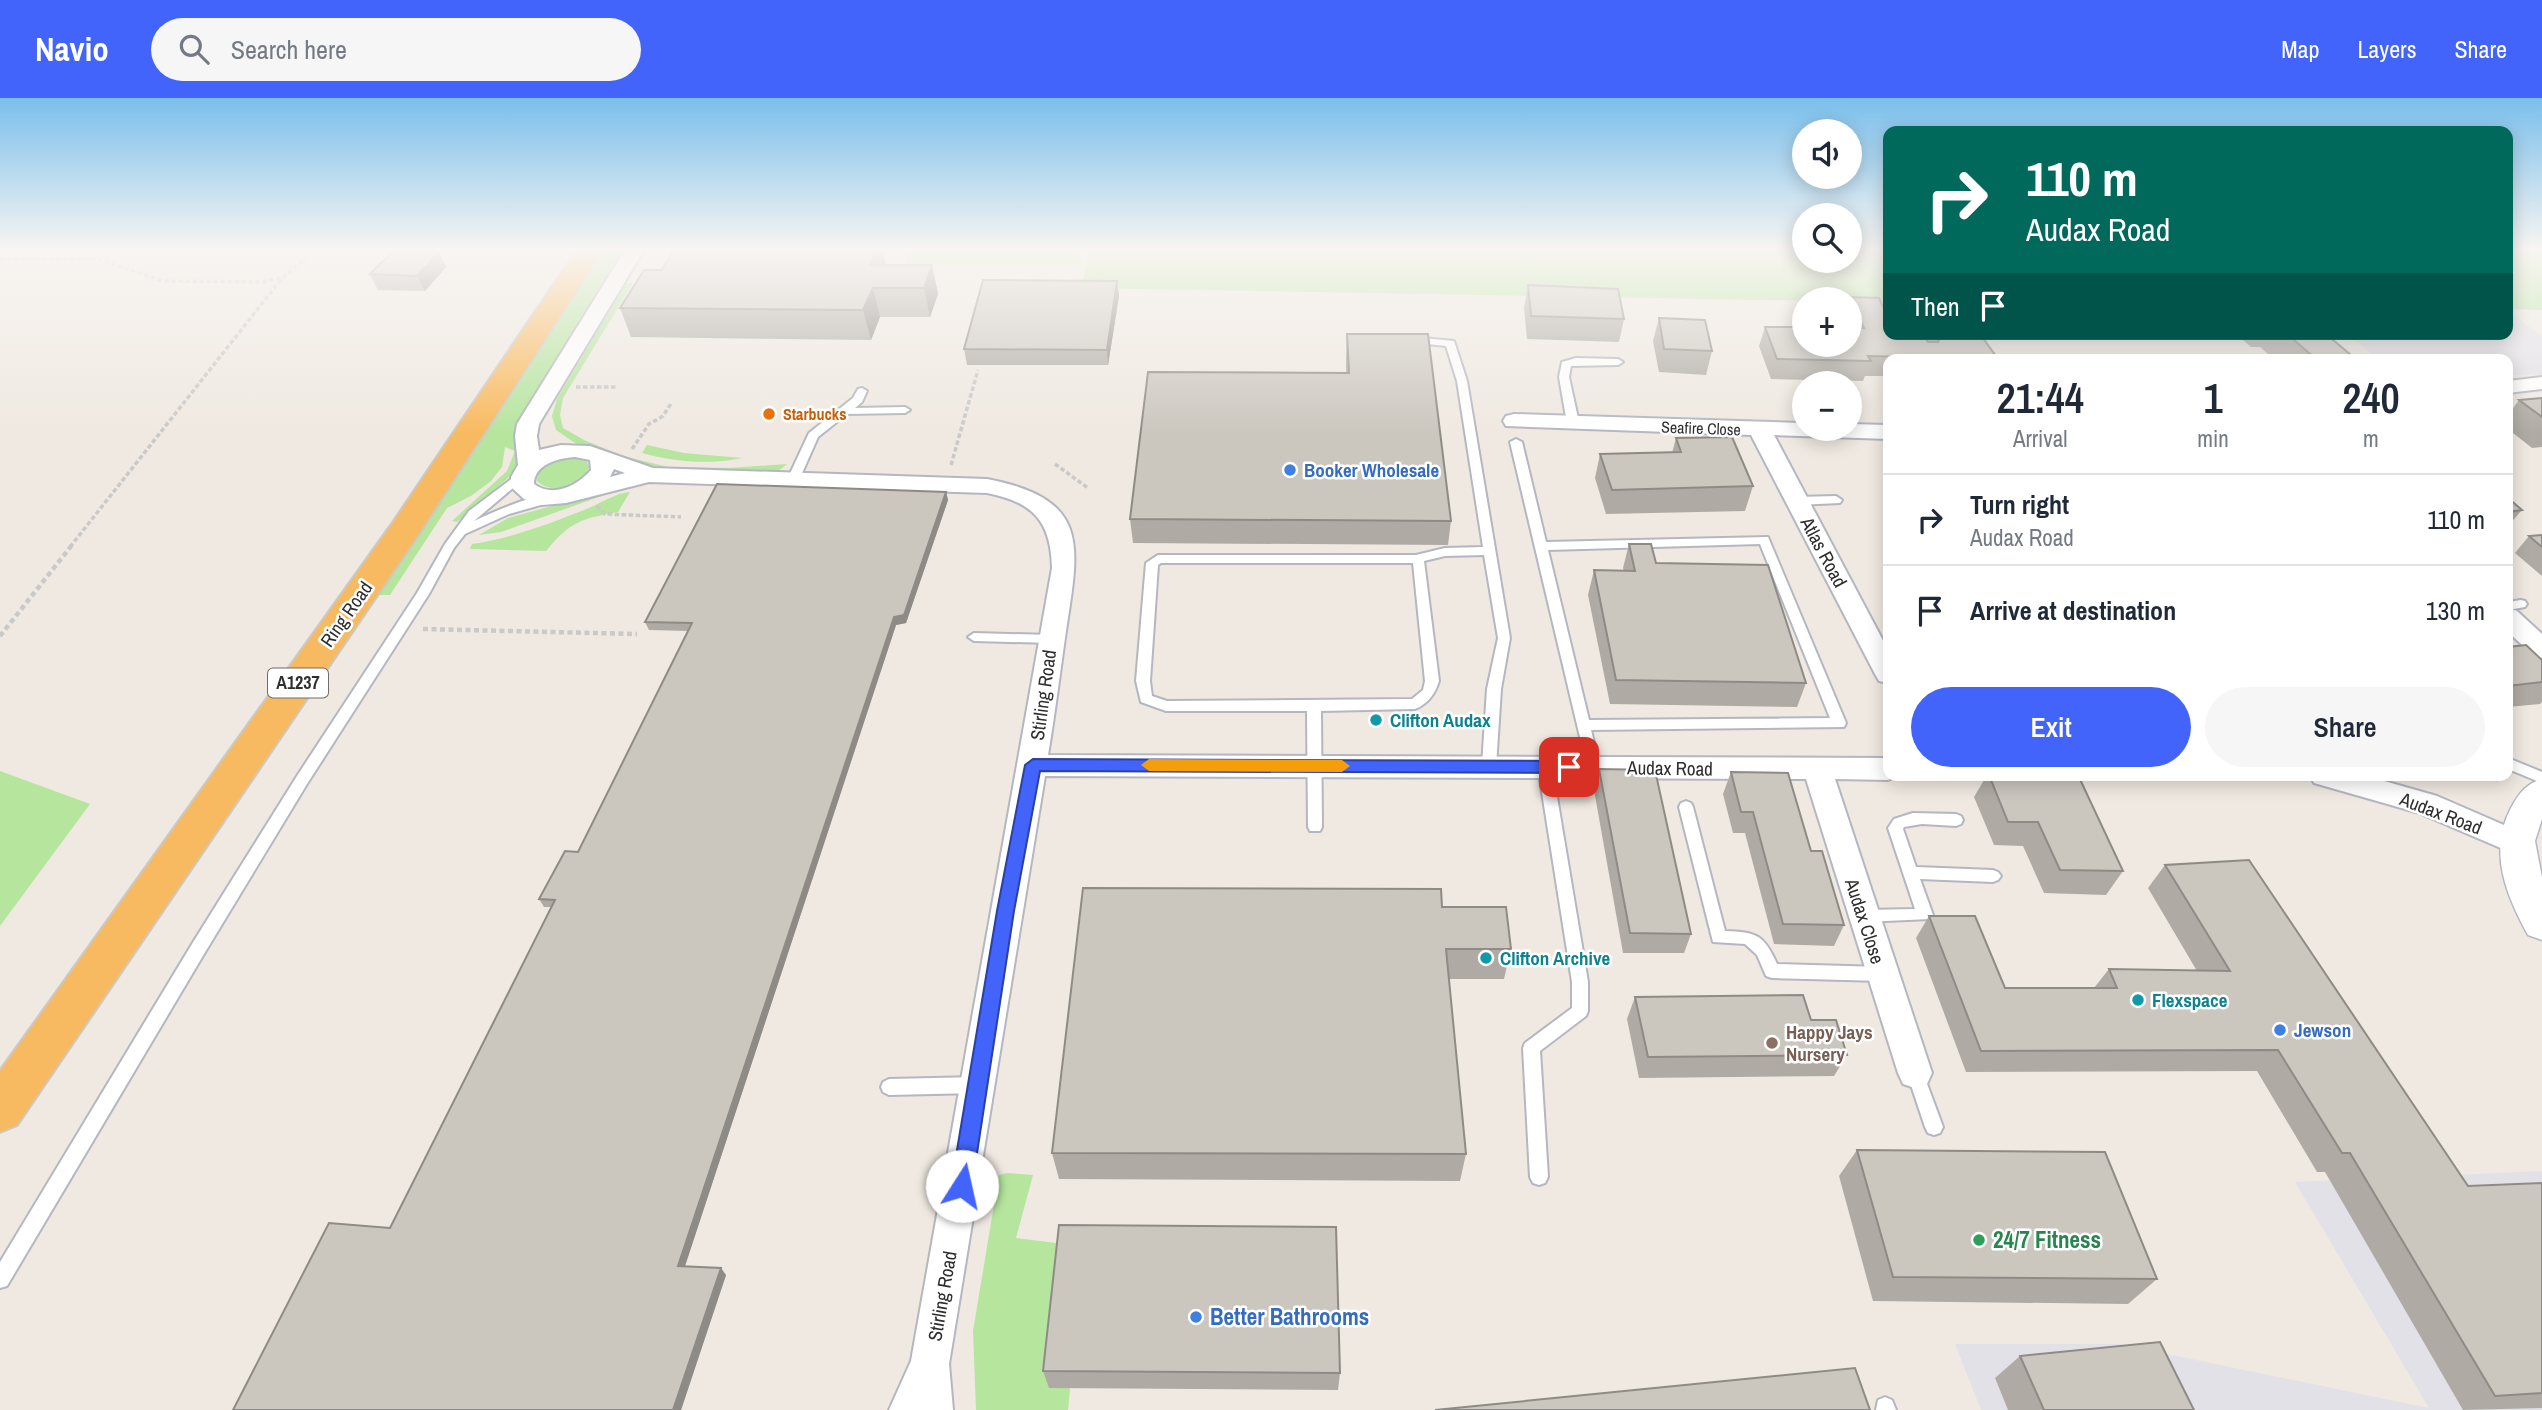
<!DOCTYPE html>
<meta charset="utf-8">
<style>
body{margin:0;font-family:"Archivo Narrow",sans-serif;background:#f6f6f7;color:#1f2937;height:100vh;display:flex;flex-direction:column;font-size:26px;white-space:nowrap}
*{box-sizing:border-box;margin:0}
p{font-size:23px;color:#747a83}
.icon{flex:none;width:38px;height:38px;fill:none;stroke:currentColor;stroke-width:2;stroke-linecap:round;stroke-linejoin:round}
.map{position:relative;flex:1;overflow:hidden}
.details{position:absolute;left:1883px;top:256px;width:630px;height:427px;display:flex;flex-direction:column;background:#fff;border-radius:14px;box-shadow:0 4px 18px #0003}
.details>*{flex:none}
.hud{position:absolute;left:1883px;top:28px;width:630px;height:214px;border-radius:14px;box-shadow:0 4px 18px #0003;background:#00695c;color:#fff;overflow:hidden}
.tools{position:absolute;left:1792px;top:21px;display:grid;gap:14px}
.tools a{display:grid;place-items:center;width:70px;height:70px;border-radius:50%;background:#fff;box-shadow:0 4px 18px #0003;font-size:35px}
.pin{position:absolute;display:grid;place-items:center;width:60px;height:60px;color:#fff;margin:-30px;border-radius:14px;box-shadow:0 4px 10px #0006}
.me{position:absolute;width:77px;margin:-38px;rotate:10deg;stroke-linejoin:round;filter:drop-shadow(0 0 5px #0008)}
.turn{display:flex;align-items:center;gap:24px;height:147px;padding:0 28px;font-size:32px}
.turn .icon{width:91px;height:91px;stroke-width:2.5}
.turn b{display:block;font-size:49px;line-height:60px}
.then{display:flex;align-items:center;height:66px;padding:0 28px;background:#0003;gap:14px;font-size:26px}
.eta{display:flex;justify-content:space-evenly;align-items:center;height:119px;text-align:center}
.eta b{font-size:42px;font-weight:600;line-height:49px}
.cta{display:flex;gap:14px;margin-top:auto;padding:14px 28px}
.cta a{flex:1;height:80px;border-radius:42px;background:#4264fb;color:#fff;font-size:28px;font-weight:600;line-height:80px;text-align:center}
.cta a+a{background:#f6f6f7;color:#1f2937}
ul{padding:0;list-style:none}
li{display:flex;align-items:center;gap:21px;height:91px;padding:0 28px;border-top:2px solid #e0e1e3}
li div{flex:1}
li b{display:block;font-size:26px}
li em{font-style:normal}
header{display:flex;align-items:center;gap:42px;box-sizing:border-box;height:98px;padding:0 35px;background:#4264fb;color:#fff}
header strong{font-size:33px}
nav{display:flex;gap:38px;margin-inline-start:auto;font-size:24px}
.search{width:490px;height:63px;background:#f6f6f7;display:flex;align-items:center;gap:18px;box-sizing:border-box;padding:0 24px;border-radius:38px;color:#747a83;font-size:26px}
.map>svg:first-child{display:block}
</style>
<header>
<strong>Navio</strong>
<div class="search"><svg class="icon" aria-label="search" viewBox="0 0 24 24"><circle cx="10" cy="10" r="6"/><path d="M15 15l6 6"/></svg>Search here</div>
<nav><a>Map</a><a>Layers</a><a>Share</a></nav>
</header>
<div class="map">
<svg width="2542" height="1312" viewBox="0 0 2542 1312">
<rect width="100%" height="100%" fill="#efe9e1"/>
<g fill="#e3e1e8">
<polygon points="2508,213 2542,238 2542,276 2508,277 2508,261 2377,261 2349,236 2508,236"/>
<polygon points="2542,1073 2542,1312 1981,1312 1955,1246 2119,1246 2429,1310 2295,1084"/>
</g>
<g fill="#b6e59e">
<polygon points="601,152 623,152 570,240 518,364 509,379 457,424 452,423 507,373 515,353 505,349 502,369 491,383 471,398 447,410 390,497 375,497"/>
<polygon points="1090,152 1804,152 1804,163 1850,163 1850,152 1888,152 1888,204 1081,190"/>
<polygon points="2508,152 2542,152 2542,212 2508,211"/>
<polygon points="626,185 633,185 563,300 560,317 563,330 584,342 623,358 668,369 729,370 787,366 777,374 763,376 666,371 617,360 575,345 556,332 552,318 557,301"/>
<path d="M647,347l37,8 58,5c-33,7 -67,4 -100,-5z"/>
<path d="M576,359l11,5 2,5c-6,19 -37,29 -52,14l1,-10 12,-9z"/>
<polygon points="603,394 610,395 501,434 479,437 508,420"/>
<path d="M630,394l-12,20c-37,7 -47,9 -72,39l-76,-2 2,-5c41,-6 79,-21 117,-36 14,-6 27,-15 41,-16z"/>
<polygon points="0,673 90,706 0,828"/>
<polygon points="1007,1075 1033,1077 1016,1140 1064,1146 1049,1289 1070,1290 1068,1312 976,1312 973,1233 999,1077"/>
</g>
<polygon fill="#c9ec9a" points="910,152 1083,152 1080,167 905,166"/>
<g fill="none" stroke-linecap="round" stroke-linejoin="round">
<g stroke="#b4b7c1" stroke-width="4">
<g id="service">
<path d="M1412,239l42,4 13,40 43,257 -9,51 -5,77 -2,4h-10l-2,-4 5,-77 11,-51 -14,-83 -39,1 -21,5 15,120c-4,13 -11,23 -24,28l-94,2 1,116 -2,4h-10l-2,-4 -1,-116h-141l-25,-9 -5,-21 10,-118 12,-8h258l29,-7 38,-1 -26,-166 -11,-35 -38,-4v-4zM1161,465h252l12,118 -2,9 -11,9 -245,2 -15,-5 -2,-15 8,-116z"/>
<polygon points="1576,260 1618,261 1623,264 1618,267 1571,268 1569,279 1579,325 1573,328 1567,325 1559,279 1562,264"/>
<polygon points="862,290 867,293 862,304 855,310 905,309 910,312 905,315 847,316 818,339 799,382 793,386 789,384 787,382 809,335 853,300 858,291"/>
<path d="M1516,341l6,3 24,100 222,-5 78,186 -2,4 -253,3 9,37 -2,4h-10l-78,-329zM1760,446l70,174 -241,2 -41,-170z"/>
<path d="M522,373l4,2v4l-52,44c19,-9 62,-28 81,-26l2,3 -2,3 -46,13 -44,20 -11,14 -25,46 -122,190 -103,170 -197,332 -7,2v-26l192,-318 105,-168 120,-183 28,-49 24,-33z"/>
<polygon points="1836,398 1842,402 1840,405 1797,407 1791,403 1797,399"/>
<polygon points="2521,502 2525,503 2527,506 2525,509 2508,512 2508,504"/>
<polygon points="974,535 1051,537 1057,541 1051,545 974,543 968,539"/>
<polygon points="2508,660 2542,674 2542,685 2508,671"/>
<polygon points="1545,664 1550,665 1552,669 1588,884 1588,913 1586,918 1540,953 1548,1079 1545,1085 1539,1087 1533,1085 1530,1079 1523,950 1525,945 1572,910 1572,884 1538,669 1540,665"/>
<path d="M1686,703l5,2 2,4 32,124c32,1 39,4 52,33l105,3 6,2 2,5 -2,5 -6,2 -110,-3 -6,-2 -9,-21 -12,-11 -32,-2 -34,-135 2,-4z"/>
<polygon points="1913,715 1956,716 1961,718 1963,722 1961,726 1956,728 1922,726 1904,729 1903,731 1916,769 1993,772 1998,774 2001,778 1998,782 1993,784 1920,781 1933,817 1930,821 1864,824 1859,822 1856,818 1859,814 1864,812 1915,811 1888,730 1894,721"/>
<polygon points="1915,967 1921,970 1923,975 1943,1029 1940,1035 1934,1037 1928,1035 1925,1029 1907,975 1909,970"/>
<polygon points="978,979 984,982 986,987 984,992 978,995 889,997 883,994 881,989 883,984 889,981"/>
<polygon points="1885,1299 1892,1302 1896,1312 1876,1312 1878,1302"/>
</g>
</g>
<g stroke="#b4b7c1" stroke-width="4">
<g id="minor">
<path d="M625,152h19l-105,174 -2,12 2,14 22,-5 29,1 63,22 334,11c104,20 92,66 79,152 -6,41 -11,83 -18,124l840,3v17l10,1 -10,4 -53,-1 97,294 -5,11 -12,4 -12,-4 -5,-11 -92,-294 -761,-3 -96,588 4,46h-64l22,-49 141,-793c-1,-47 -19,-66 -65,-75l-338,-11 -83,21 -24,2 -18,-6 -13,-12v-10l7,-12 -3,-29 2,-12zM575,359l15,3 1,10c-14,16 -38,28 -57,14 0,-20 25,-26 41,-27zM614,371l11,4 -15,4z"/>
<polygon points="2542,279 2542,291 2508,295 2508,283"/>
<polygon points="1514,316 1804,325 1804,331 1850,331 1850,326 1888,327 1888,341 1774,337 1888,552 1888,585 1879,583 1875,576 1751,337 1506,328 1503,323 1506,318"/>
<polygon points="2508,510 2517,513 2542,536 2542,560 2533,557 2508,534"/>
<polygon points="2310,677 2363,677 2437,698 2527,737 2532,745 2527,753 2517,757 2419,715 2314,685"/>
</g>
</g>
<g stroke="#b4b7c1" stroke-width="3">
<path id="tertiary" d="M2542,681v40l-7,22 7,36v63l-14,-5c-22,-40 -40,-84 -17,-127 8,-15 15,-24 31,-29z"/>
</g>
<g stroke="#c9c9c9" stroke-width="4">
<polygon id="trunk" points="577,152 603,152 416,440 17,1027 0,1034 0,973 392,426"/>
</g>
<g stroke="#c9c9c9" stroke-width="3.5" stroke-dasharray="4.5 2.5" stroke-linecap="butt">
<polyline points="0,161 98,161 163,183 263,184 283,179 317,152"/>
<polyline points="576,289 616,289"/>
<polyline points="632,351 649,326 663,318 672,304"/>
<polyline points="1055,366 1088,390"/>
<polyline points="951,367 978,272"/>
<polyline points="597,408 605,416 681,419"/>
<polyline points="70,449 283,179"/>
</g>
<g stroke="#c9c9c9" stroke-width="4.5" stroke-dasharray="5 3.5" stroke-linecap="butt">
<polyline points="423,531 637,536"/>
<polyline points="0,538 72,447"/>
</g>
<use href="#service" fill="#fff" fill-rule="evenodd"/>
<use href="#minor" fill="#fff" fill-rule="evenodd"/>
<use href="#tertiary" fill="#fff" fill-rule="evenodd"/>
<use href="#trunk" fill="#f8ba60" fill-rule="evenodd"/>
</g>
<g fill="#afaba4">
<polygon points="439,154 446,169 425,193 378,192 370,176"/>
<polygon points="886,167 932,167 938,196 930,219 880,219 871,242 631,239 620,210 662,172"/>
<polygon points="1117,183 1119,198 1108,267 967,267 964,251"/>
<polygon points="1528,187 1624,221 1619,244 1527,241 1524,210"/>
<polygon points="1850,199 1888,236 1927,242 1929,236 1980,236 1998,261 1888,261 1888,278 1865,278 1863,283 1771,281 1759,248 1765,229 1850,247"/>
<polygon points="1659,220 1712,253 1706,277 1659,274 1653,243"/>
<polygon points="1347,236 1451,423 1448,447 1133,445 1130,421 1346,275 1346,259"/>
<polygon points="2236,236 2326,236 2351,257 2349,261 2274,261 2260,249 2251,249"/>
<polygon points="2542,300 2542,349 2532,350 2508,331 2508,317 2519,302"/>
<polygon points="1676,340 1753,388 1745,413 1606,416 1595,380 1600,356 1672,355"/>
<polygon points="946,394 948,402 906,525 896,527 685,1168 726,1177 681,1312 233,1312 390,1130 551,809 544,809 539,801 578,754 688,533 649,532 645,524"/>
<polygon points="2508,400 2522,412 2508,428"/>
<polygon points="2542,437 2542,478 2515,455 2529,438"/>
<polygon points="1629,446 1656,465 1806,585 1797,609 1610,606 1588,497 1594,472 1624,473 1623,470"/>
<polygon points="2508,549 2542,562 2542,604 2540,606 2508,609"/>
<polygon points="1599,671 1691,836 1684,855 1623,855 1594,692"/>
<polygon points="1731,674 1811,753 1844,827 1834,848 1774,846 1745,735 1733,735 1723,696"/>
<polygon points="1987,677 2078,677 2123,773 2106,797 2044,795 2023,748 1994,747 1974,699"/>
<polygon points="2165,767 2468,1088 2542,1085 2542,1310 2463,1312 2325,1074 2317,1074 2257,973 1966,974 1916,840 1929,818 2005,890 2094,890 2109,871 2197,873 2148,790"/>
<polygon points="1442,809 1511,851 1504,881 1449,881 1466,1056 1460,1083 1059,1081 1052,1055"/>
<polygon points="1635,899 1811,922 1847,957 1834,978 1639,980 1627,921"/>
<polygon points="1857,1052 2157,1181 2128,1206 1873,1203 1839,1078"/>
<polygon points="2020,1258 2194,1312 2008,1312 1995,1280"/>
<polygon points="1043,1273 1340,1275 1338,1292 1049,1290"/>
</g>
<g fill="#8e8b86">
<polygon points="876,152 882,152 887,171 870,167"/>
<polygon points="439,154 446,169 425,193 417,178"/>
<polygon points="932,167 938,196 930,219 924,190"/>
<polygon points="1117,183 1119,198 1108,267 1107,252"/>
<polygon points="873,190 880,219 871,242 863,212"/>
<polygon points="946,394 948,402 906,525 896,527 683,1174 678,1168 894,519"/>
<polygon points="721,1170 726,1177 681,1312 673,1312"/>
</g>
<g fill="#cbc7bf" stroke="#8e8b86" stroke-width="2">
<polygon points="674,152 876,152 870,167 932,167 924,190 873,190 863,212 620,210 644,172 662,172"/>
<polygon points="393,153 439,154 417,178 370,176"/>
<polygon points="983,182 1117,183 1107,252 964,251"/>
<polygon points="1528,187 1618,191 1624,221 1531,218"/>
<polygon points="1850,199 1879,200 1888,220 1888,236 1922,236 1928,244 1938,244 1940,240 1938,236 1980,236 1998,261 1868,258 1871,263 1777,261 1765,229 1804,229 1804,247 1850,247 1850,230 1864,230"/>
<polygon points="1659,220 1705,222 1712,253 1664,251"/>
<polygon points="1347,236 1428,236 1451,423 1130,421 1148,274 1349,275"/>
<polygon points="2287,236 2326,236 2351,257 2316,261"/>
<polygon points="2542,300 2542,319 2519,302"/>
<polygon points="1732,339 1753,388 1612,392 1600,356 1681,354 1676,340"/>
<polygon points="717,386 946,394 904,517 894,519 678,1168 721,1170 673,1312 233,1312 329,1125 390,1130 555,802 539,801 565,753 578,754 692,525 645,524"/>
<polygon points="2508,400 2522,412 2508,414"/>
<polygon points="2542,437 2542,449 2529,438"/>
<polygon points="1629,446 1651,446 1656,465 1768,467 1806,585 1616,582 1594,472 1635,473"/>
<polygon points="2526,547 2542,562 2542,584 2508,588 2508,549"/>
<polygon points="1599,671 1655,672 1691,836 1630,835"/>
<polygon points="1731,674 1788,675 1811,753 1822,753 1844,827 1783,826 1753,714 1741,714"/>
<polygon points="1989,677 2078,677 2123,773 2060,772 2038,724 2008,724"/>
<polygon points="2249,762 2468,1088 2542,1085 2542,1295 2495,1298 2350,1055 2342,1055 2278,952 1981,953 1929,818 1975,818 2005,890 2117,890 2109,871 2230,873 2165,767"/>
<polygon points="1083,790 1441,791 1442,809 1506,809 1511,851 1446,851 1466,1056 1052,1055"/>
<polygon points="1803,897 1811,922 1836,922 1847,957 1648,959 1635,899"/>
<polygon points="1857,1052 2105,1054 2157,1181 1893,1179"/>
<polygon points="1059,1127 1336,1129 1340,1275 1043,1273"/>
<polygon points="2160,1244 2194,1312 2044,1312 2020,1258"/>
<polygon points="1855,1270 1870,1312 1435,1312"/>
</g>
<linearGradient id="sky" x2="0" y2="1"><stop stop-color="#7abfeb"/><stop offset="0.45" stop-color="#f8f5f2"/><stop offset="1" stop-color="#f8f5f2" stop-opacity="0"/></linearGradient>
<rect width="2542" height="336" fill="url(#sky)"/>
<polygon fill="#4264fb" stroke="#2b41a3" stroke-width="2" points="1033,661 1569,663 1577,669 1569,675 1040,673 1014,813 972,1088 969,1095 962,1098 954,1095 951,1088 997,813 1025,667"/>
<polygon fill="#f59e0b" points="1149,661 1342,662 1350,668 1342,674 1149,673 1141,667"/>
<circle fill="#e8710a" stroke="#fff" stroke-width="2.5" cx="769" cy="316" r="7"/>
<g fill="#3f7fe0" stroke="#fff" stroke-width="2.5">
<circle cx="1290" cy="372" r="7"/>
<circle cx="2280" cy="932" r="7"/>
<circle cx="1196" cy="1219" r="7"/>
</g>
<g fill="#0f9aa8" stroke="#fff" stroke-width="2.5">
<circle cx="1376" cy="622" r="7"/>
<circle cx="1486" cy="860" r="7"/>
<circle cx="2138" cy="902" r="7"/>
</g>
<circle fill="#8d6e63" stroke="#fff" stroke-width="2.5" cx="1772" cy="945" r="7"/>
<circle fill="#2e9e5b" stroke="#fff" stroke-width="2.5" cx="1979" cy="1142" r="7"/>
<g text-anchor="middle" stroke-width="5" stroke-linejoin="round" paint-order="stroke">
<g font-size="16" font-weight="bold" fill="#c56008" stroke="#fff" text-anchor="start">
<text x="783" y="322">Starbucks</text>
</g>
<g font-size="16" fill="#2e2e2e" stroke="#fff">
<text transform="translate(1701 330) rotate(2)" y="6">Seafire Close</text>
</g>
<rect fill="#fff" stroke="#6d6d6d" stroke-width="2" x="268" y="570.5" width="60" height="29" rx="5"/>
<g font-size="18" font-weight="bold" fill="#2e2e2e">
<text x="298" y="591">A1237</text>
</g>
<g font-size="19" font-weight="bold" fill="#366cbe" stroke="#fff" text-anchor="start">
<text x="1304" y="379">Booker Wholesale</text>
<text x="2294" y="939">Jewson</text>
</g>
<g font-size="19" fill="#2e2e2e" stroke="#fff">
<text transform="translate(1824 454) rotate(62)" y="7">Atlas Road</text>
<text transform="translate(346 516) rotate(-55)" y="7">Ring Road</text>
<text transform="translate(1043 597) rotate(-82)" y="7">Stirling Road</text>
<text transform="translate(1670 670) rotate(1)" y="7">Audax Road</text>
<text transform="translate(2441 715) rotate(21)" y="7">Audax Road</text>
<text transform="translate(1865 823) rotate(72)" y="7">Audax Close</text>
<text transform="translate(942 1198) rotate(-80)" y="7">Stirling Road</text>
</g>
<g font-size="19" font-weight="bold" fill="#0d838f" stroke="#fff" text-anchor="start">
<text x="1390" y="629">Clifton Audax</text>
<text x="1500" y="867">Clifton Archive</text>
<text x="2152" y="909">Flexspace</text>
</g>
<g font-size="19" font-weight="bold" fill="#785e54" stroke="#fff" text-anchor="start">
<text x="1786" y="941">Happy Jays<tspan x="1786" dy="22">Nursery</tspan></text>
</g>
<g font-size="23" font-weight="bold" fill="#27864d" stroke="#fff" text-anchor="start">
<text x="1993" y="1150">24/7 Fitness</text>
</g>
<g font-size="23" font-weight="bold" fill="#366cbe" stroke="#fff" text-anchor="start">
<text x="1210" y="1227">Better Bathrooms</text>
</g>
</g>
</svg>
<div class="tools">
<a><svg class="icon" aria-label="sound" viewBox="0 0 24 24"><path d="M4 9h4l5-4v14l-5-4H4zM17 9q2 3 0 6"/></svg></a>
<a><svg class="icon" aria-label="search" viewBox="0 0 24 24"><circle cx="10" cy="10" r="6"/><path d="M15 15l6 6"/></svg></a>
<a>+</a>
<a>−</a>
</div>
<div class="pin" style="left:1569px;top:669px;background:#d93025"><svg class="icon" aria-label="arrive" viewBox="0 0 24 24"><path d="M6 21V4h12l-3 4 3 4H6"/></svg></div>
<svg class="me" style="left:962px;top:1088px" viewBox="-20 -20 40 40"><circle r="19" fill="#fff"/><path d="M0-13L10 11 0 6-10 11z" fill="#4264fb"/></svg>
<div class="hud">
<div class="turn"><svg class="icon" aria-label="right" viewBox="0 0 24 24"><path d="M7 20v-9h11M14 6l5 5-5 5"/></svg><div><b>110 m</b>Audax Road</div></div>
<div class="then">Then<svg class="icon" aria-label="arrive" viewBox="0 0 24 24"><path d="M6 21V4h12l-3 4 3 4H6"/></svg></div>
</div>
<section class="details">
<div class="eta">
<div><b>21:44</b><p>Arrival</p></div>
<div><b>1</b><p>min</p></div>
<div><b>240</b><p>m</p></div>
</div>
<ul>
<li><svg class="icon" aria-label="right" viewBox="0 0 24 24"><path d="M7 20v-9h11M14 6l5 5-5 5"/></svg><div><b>Turn right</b><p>Audax Road</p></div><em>110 m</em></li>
<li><svg class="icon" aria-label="arrive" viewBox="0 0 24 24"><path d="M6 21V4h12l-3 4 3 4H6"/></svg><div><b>Arrive at destination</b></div><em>130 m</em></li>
</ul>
<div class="cta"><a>Exit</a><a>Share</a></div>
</section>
</div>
